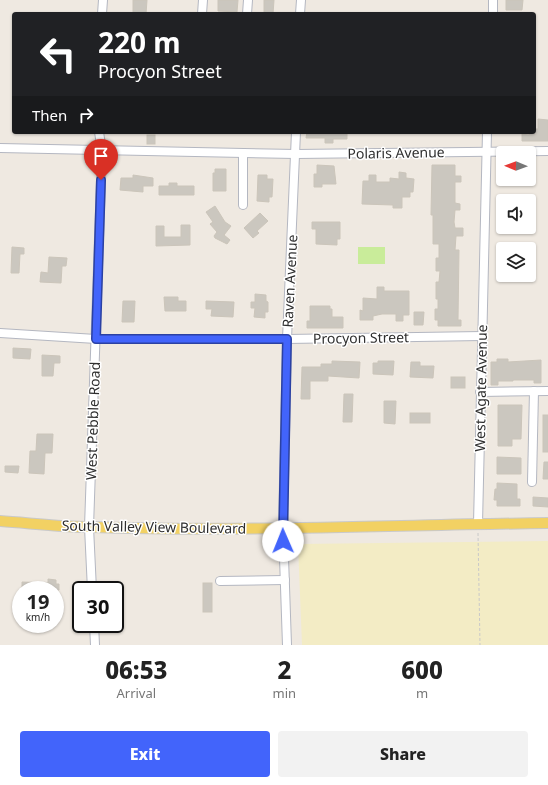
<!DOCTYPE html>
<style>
body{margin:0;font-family:"Noto Sans",sans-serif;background:#f2f2f2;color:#222;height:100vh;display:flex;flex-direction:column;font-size:15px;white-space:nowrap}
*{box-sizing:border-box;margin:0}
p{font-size:13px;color:#767676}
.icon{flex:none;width:22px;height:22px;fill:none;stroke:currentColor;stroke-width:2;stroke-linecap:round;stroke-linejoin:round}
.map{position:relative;height:645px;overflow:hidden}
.panel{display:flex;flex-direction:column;background:#fff;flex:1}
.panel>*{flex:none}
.banner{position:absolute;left:12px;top:12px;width:524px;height:122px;border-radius:4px;box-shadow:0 1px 3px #0004;background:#202124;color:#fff;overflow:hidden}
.needle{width:26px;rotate:271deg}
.fabs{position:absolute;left:496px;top:146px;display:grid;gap:8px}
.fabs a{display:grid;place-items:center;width:40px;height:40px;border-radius:4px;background:#fff;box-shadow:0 1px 3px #0004;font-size:20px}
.speed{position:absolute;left:12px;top:581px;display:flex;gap:8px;font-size:20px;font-weight:700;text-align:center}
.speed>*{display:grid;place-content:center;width:52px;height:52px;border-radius:50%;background:#fff;box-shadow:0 1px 3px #0004;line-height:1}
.speed small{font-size:10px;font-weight:400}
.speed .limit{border:2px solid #111;border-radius:6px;background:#fff;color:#111}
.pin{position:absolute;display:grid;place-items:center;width:34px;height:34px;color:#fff;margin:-41px -17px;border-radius:50% 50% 50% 0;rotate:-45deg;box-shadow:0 0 4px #0007}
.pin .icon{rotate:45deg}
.me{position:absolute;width:44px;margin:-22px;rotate:359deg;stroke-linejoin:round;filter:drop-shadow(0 0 3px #0008)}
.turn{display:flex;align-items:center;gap:14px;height:84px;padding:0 20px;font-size:18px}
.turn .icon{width:52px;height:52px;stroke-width:2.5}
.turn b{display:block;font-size:28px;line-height:34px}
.then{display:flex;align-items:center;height:38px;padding:0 20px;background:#0003;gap:8px;font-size:15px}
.eta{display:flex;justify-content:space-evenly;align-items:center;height:68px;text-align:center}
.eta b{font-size:24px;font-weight:800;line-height:28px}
.primary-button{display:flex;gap:8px;margin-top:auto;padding:8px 20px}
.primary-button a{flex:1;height:46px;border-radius:4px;background:#4264fb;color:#fff;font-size:16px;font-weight:800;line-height:46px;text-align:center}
.primary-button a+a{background:#f2f2f2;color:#222}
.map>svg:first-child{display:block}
</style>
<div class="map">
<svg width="548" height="645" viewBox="0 0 548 645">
<rect width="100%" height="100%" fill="#efe9e1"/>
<polygon fill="#f3ecc5" points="548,541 548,645 302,645 298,544"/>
<rect fill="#c9ec9a" x="358" y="247" width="27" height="17"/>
<g fill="#cbc7bf" stroke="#cbc5ba">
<polygon points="133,0 147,0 146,14 133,14"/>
<polygon points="218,0 238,0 237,12 218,11"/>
<polygon points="264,0 274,0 273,14 264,14"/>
<polygon points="506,0 523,0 522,10 506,10"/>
<polygon points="538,119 548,120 548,141 522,141 522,134 529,135 529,132 534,132 534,129 538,129"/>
<polygon points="307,132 347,132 347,139 333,139 333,143 325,143 325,138 306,138"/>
<rect x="147" y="135" width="8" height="9"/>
<polygon points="317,165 334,166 336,184 322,184 322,187 314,187 314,174 317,174"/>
<polygon points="432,165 455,165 455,176 461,176 461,182 455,182 455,203 460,204 460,210 455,210 454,222 455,228 463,228 463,236 456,236 455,250 459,250 458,320 461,320 461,326 438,326 438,320 435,320 435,309 438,309 438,299 436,299 436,282 439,282 440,271 436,271 436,258 439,258 439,244 433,244 433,215 431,215"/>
<polygon points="215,169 226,169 226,191 213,191 213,173 215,173"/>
<polygon points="399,172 406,173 406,178 414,179 413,192 410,192 410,197 402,197 402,208 393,208 393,205 362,204 363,181 369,181 369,175 376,175 376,182 390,182 390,178 399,179"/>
<polygon points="133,175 153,178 153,186 143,186 143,192 120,190 121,178 133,178"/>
<polygon points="258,175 267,175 267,179 273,179 272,197 269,197 269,202 257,201"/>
<polygon points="169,183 177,183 177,186 194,186 194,195 159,195 159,186 169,186"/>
<polygon points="215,206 225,222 231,226 224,235 230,240 227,244 215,238 214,236 217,232 210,224 213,222 206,212"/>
<polygon points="260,213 268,221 257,231 259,233 253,238 244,228"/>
<polygon points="312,222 340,222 340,239 337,239 337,245 316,244 316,229 312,229"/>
<polygon points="181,225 190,225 190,245 156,246 156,226 164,226 164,237 181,237"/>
<polygon points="12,247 24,248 24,254 20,254 19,273 11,273"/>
<polygon points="49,257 67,258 66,266 62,266 61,283 40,282 41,272 48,273"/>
<polygon points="377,287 384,287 384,291 409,291 409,315 403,315 403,321 396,321 396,314 382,314 373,316 373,320 360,320 360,310 363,311 363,298 377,299"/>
<polygon points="255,294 266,295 266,301 268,302 268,312 265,312 265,318 254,317 255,308 251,308 251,302 255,302"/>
<polygon points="164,297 178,297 178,301 186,301 186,311 165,311"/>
<polygon points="123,301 135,301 134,322 122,322"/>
<polygon points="206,301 234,302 233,317 211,316 212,309 206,309"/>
<polygon points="310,306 330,306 330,309 332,309 332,317 343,317 343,328 307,328 307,321 310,321"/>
<polygon points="414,312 424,312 423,325 414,325"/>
<polygon points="13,348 31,349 30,359 13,358"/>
<polygon points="42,355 60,356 60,363 54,363 53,376 42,376"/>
<polygon points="497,359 508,359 508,362 541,360 541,383 534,383 534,380 513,380 513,381 498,381 498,385 491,385 491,362 497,362"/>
<polygon points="332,361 360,362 359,378 328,376 328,381 310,381 310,399 301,399 302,367 321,367 321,364 332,364"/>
<polygon points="378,361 394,361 393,375 373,374 373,363 378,363"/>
<polygon points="411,362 420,362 420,366 434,366 433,378 410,377"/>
<rect x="451" y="377" width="14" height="11"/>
<polygon points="344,394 353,394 352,422 343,422"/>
<polygon points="384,401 396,401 395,424 384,423"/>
<polygon points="498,405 522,405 521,439 512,439 512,446 498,446"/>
<rect x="410" y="413" width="20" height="10"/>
<rect x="543" y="415" width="5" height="37"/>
<polygon points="37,434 53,434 52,453 45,453 44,474 29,473 30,451 36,451"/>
<polygon points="497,457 521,458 521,474 497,474"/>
<polygon points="544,462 548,462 548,479 543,479"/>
<polygon points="5,466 19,466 18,473 5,472"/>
<polygon points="497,483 517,484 517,499 520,499 520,506 497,506 497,500 494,500 495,489 497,489"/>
<polygon points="533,497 548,498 548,507 533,506"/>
<polygon points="48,579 56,580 56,584 59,584 59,590 22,590 22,582 48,583"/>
<rect x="203" y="583" width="9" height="29"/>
</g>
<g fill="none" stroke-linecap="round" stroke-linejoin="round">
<g stroke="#b4b7c1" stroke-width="10">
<g id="minor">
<polyline points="102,14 103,0"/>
<polyline points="202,14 203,0"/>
<polyline points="247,14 248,0"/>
<polyline points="300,14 301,0"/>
<polyline points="493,14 493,0"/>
<polyline points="0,148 296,154 548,151"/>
<polyline points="243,205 243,153"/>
<polyline points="0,333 96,339 287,339 482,336"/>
<polyline points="480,392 548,391"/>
<polyline points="532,482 534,391"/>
<polyline points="478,524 487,132"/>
<polyline points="220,581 285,580"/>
<polyline points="92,590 89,527 102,151 99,132"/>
<polyline points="94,624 95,645"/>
<polyline points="287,645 283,528 287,339 296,132"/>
</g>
</g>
<g stroke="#c9c9c9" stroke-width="12">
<path id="major" d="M0,521c30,2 60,6 91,6 152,5 305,-2 457,-4"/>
</g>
<polyline stroke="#c9c9c9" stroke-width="1" stroke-dasharray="3 2" stroke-linecap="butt" points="478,533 480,645"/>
<use href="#minor" stroke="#fff" stroke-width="8"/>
<use href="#major" stroke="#f2d163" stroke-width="10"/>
</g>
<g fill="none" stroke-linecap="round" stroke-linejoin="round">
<g stroke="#2b41a3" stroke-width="10">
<polyline id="route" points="101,180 96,339 287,339 283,541"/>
</g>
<use href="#route" stroke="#4264fb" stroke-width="7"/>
</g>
<g text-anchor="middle" stroke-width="3" stroke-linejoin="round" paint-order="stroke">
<g font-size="14" fill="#2e2e2e" stroke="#fff">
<text transform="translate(396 153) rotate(-1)" y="5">Polaris Avenue</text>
<text transform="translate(290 281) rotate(-87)" y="5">Raven Avenue</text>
<text transform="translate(361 338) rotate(-1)" y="5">Procyon Street</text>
<text transform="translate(481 388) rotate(-89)" y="5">West Agate Avenue</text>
<text transform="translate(93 421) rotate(-88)" y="5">West Pebble Road</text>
<text transform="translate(154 527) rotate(1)" y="5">South Valley View Boulevard</text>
</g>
</g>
</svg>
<div class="fabs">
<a><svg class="needle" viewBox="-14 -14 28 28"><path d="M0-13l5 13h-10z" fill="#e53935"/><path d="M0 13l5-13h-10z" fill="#767676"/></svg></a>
<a><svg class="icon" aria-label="sound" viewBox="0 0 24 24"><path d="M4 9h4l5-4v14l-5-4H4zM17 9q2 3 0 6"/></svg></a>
<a><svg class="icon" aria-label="layers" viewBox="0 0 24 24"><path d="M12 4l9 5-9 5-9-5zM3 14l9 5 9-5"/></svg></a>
</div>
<div class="speed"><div>19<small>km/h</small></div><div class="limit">30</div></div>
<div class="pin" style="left:101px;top:180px;background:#d93025"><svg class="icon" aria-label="arrive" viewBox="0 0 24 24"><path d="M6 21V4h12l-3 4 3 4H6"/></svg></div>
<svg class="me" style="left:283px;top:541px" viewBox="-20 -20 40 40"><circle r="19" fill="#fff"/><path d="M0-13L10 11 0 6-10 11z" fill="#4264fb"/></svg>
<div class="banner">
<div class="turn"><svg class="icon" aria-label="left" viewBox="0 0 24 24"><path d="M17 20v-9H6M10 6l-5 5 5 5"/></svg><div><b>220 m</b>Procyon Street</div></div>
<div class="then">Then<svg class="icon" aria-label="right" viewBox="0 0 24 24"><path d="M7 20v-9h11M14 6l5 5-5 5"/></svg></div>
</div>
</div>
<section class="panel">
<div class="eta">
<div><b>06:53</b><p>Arrival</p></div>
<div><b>2</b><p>min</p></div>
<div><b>600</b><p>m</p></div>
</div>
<div class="primary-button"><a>Exit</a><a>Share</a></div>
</section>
